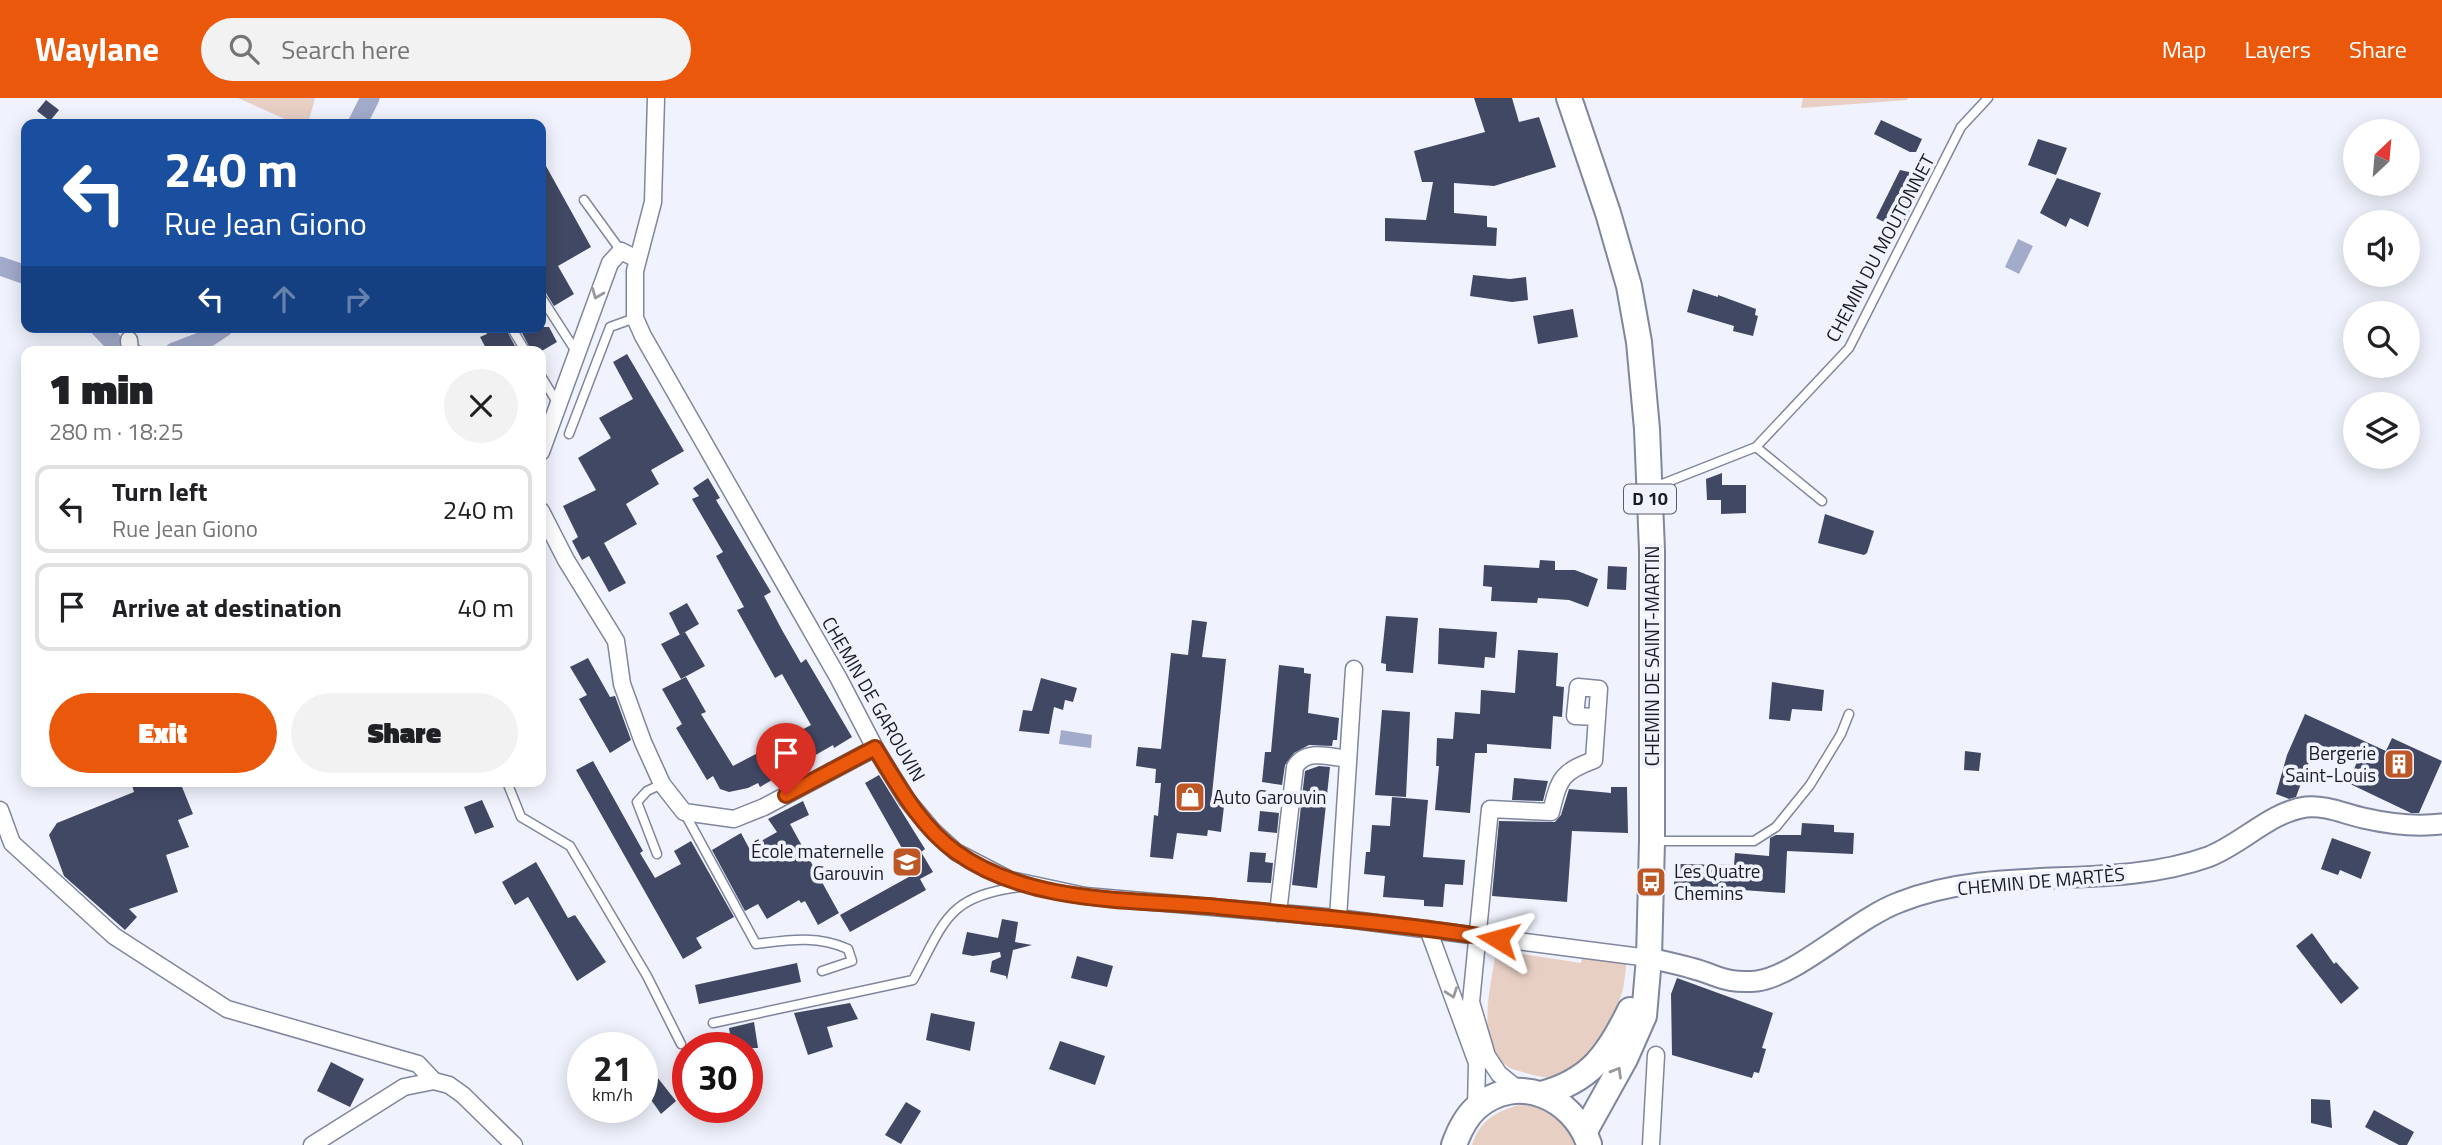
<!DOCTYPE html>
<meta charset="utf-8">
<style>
body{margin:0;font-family:"Titillium Web",sans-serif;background:#f2f2f2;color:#202124;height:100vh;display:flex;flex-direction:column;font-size:26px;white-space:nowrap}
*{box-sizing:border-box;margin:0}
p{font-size:23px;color:#757577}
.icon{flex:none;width:38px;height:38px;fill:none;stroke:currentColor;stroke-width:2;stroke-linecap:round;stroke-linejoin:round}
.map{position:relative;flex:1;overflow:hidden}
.details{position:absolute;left:21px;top:248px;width:525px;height:441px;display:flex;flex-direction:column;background:#fff;border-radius:14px;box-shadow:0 4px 18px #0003}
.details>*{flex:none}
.hud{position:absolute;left:21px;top:21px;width:525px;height:214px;border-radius:14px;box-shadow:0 4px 18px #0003;background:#1a4fa0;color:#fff;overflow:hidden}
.needle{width:46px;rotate:26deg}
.tools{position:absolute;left:2343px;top:21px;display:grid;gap:14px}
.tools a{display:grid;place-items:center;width:77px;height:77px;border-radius:50%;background:#fff;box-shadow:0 4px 18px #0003;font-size:35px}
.speed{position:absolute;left:567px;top:934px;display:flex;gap:14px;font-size:35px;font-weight:700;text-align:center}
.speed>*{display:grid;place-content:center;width:91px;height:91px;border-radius:50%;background:#fff;box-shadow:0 4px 18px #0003;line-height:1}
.speed small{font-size:18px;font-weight:400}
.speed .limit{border:10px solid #d22;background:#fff;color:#111}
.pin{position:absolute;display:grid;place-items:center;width:60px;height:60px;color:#fff;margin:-72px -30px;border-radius:50% 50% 50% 0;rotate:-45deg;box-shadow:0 0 7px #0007}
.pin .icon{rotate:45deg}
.me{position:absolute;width:77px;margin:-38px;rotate:278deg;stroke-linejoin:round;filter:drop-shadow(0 0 5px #0008)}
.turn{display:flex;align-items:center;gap:24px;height:147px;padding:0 28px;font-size:32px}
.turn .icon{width:91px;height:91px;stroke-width:2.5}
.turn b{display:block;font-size:49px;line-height:60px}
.lanes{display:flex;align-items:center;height:66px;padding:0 28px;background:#0003;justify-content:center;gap:35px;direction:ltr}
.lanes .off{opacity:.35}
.round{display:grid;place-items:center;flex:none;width:74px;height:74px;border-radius:37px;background:#f2f2f2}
.headline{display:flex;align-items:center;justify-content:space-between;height:119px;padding:0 28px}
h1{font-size:42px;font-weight:800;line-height:52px}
.button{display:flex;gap:14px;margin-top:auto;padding:14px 28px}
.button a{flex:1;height:80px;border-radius:42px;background:#ea580c;color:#fff;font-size:28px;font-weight:800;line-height:80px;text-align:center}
.button a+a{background:#f2f2f2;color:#202124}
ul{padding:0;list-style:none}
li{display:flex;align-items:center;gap:21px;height:88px;margin:0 14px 10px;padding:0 14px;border:4px solid #e0e0e0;border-radius:14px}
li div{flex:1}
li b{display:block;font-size:26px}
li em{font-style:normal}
header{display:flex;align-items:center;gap:42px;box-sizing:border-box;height:98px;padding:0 35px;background:#ea580c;color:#fff}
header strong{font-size:33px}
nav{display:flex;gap:38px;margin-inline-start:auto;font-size:24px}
.search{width:490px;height:63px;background:#f2f2f2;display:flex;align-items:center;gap:18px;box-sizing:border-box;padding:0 24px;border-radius:38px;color:#757577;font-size:26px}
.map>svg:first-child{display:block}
</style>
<header>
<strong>Waylane</strong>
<div class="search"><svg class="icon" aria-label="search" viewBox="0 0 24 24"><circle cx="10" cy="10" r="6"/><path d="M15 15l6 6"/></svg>Search here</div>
<nav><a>Map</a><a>Layers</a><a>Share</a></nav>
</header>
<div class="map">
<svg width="2442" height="1047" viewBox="0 0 2442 1047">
<rect width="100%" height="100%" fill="#f0f3fd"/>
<g fill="#e7cfc4">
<polygon points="238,0 315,0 308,26 296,26"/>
<polygon points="1803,0 1908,0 1907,2 1801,10"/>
<path d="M1497,850l6,3 78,12 1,-6 45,4c-2,10 -2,22 -5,32 -6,20 -35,76 -55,83 -14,5 -34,-1 -48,-5 -15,-3 -27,-17 -30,-33 -5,-31 3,-61 8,-90z"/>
<path d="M1519,1007c33,2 44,10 58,40h-105c7,-24 23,-33 47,-40z"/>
</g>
<g fill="#a3abcb">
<polygon points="2018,141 2033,148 2019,176 2005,169"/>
<polygon points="1061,632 1092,637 1091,650 1059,646"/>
</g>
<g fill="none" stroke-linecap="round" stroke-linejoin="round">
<g stroke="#a3abcb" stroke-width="19">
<polyline points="357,26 370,0"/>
<polyline points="0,168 26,177"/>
<polyline points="99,229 116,247 134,254"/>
<polyline points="174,254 203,243 224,229"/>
</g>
</g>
<g fill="#414864">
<polygon points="1474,0 1512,0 1519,24 1539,19 1556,69 1494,88 1454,85 1454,115 1487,118 1487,129 1497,130 1496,148 1385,143 1385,120 1426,122 1433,84 1422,84 1414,53 1485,34"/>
<polygon points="46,2 59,12 50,23 37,13"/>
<polygon points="1881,22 1922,41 1916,54 1910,54 1874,36"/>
<polygon points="2038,41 2067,50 2056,77 2028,67"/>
<polygon points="541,59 591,149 558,168 574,196 554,208 546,195 541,193"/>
<polygon points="1900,72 1923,77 1922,88 1900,132 1876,120"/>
<polygon points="2057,80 2101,95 2088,129 2070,120 2066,129 2040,115"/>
<polygon points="1473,177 1510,181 1526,179 1528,202 1512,204 1470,198"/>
<polygon points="1693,191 1718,199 1718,197 1756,211 1755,217 1758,218 1753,238 1733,233 1734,228 1687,214"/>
<polygon points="1573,211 1578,239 1538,246 1533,218"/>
<polygon points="483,229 505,229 518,254 488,254 480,239 487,236"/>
<polygon points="519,229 549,229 557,244 540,254 532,254"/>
<polygon points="627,256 684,353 651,372 659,386 626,406 637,426 604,445 626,485 609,494 589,458 582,462 572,443 578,439 563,408 596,392 578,360 611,340 599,320 633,301 613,264"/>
<polygon points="1722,375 1722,387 1746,387 1746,415 1721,416 1721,402 1707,402 1706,381"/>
<polygon points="708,380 720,400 716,402 771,494 764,498 782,532 801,565 806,561 852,639 834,650 833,647 760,689 758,685 748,690 729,694 720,691 713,678 707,682 676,630 682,626 662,591 686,579 706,614 701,616 733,668 811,627 782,576 775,580 737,512 744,509 716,458 723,454 692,401 699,398 693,390"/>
<polygon points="1825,416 1874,433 1867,455 1864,457 1818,445"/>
<polygon points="1540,462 1555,463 1555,472 1575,472 1598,481 1588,509 1569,502 1538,500 1537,505 1491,503 1492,489 1483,488 1484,467 1539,470"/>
<polygon points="1608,468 1627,469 1626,492 1607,491"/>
<polygon points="687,505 699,526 680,537 669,515"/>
<polygon points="1386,518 1418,520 1413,575 1386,573 1386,566 1381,565"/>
<polygon points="1192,522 1207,524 1202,559 1226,561 1211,706 1224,708 1221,734 1208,732 1207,738 1177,735 1173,761 1150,759 1154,717 1158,718 1161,685 1155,685 1156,671 1136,668 1138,649 1161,651 1171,555 1188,557"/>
<polygon points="1439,530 1497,534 1495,560 1485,559 1484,570 1438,566"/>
<polygon points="685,534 705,568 681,581 661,546"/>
<polygon points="1518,552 1558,555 1556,588 1564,589 1562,619 1553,618 1551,651 1487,646 1487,655 1475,655 1470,715 1435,712 1439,668 1436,668 1437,640 1453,641 1455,614 1480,616 1481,592 1515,595"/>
<polygon points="588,560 610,599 615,598 631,642 610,655 579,601 587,597 570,569"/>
<polygon points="1279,567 1304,570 1304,575 1311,576 1308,615 1339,620 1337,642 1333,642 1332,648 1309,647 1294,655 1285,667 1282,687 1262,684 1265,654 1271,654"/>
<polygon points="1041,580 1077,590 1073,604 1065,602 1063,612 1054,609 1049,636 1019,633 1023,612 1032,613"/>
<polygon points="1772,584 1824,592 1822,613 1792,611 1790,623 1769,621"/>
<polygon points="1382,612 1410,614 1406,699 1375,697"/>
<polygon points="2305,616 2386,653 2392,640 2442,663 2419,715 2411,715 2348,685 2357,664 2316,645 2296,699 2289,701 2276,696 2287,657"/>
<polygon points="1965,653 1981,655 1979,673 1964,672"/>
<polygon points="593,663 643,753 640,755 655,780 681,766 674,753 691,743 734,819 696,840 702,850 683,861 576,672"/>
<polygon points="1319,668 1330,669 1317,790 1292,787 1305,673"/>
<polygon points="879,677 925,751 921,754 933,774 920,781 926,792 850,834 840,817 916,775 865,685"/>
<polygon points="1514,680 1548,683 1543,703 1512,702"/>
<polygon points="131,684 180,684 193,716 178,722 189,749 166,757 178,794 129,811 137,819 125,832 64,778 49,737 57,725 134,694"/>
<polygon points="1611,689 1627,689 1628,735 1572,733 1567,804 1492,798 1499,723 1555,724 1561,717 1569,691 1611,695"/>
<polygon points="1392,699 1428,702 1423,759 1465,762 1463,787 1445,786 1443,809 1424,808 1424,802 1383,799 1385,778 1364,776 1366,754 1370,754 1372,727 1390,728"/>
<polygon points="482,702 494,729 475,736 464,709"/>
<polygon points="803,703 809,717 790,726 839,815 818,827 805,803 801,805 799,802 767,821 758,806 745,813 712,752 741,735 749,750 777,734 768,721"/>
<polygon points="1260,713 1279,715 1277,735 1258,733"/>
<polygon points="1802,725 1834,727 1834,734 1854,735 1853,756 1787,753 1785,795 1674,787 1675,766 1734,767 1735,755 1769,758 1770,740 1776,737 1801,737"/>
<polygon points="2332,740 2371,754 2361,781 2340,772 2338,777 2321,771"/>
<polygon points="1250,754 1266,755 1265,764 1273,765 1271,785 1247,784"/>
<polygon points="536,764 568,820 575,817 606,864 577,883 528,799 515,807 502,784"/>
<polygon points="1002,821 1018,824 1015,844 1032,847 1013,852 1007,882 1006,878 990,874 992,863 1001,859 1000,854 973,858 962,856 967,834 998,840"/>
<polygon points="2312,835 2334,866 2336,864 2359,890 2341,906 2296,848"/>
<polygon points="1077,858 1113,868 1107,889 1071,880"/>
<polygon points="797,865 801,884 699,906 695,887"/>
<polygon points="1677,880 1773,915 1762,950 1766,951 1759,975 1754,974 1752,980 1672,957 1671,896"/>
<polygon points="850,905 858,921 827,929 833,949 808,957 794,915"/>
<polygon points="931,915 975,924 970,953 926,942"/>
<polygon points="754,924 758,950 732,950 729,930"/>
<polygon points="1060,943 1105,958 1095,987 1049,971"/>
<polygon points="642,960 676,1003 661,1016 642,989"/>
<polygon points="331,964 364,981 350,1009 317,993"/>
<polygon points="2311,1001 2330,1002 2332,1030 2311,1025"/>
<polygon points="906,1004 921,1013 901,1046 885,1037"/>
<polygon points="2374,1012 2414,1034 2407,1047 2399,1047 2365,1029"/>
</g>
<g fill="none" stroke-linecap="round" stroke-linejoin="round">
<g stroke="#7f869e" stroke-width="11">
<g id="service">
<polyline points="584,102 621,153"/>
<polyline points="541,199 577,255"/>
<polyline points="511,229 526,254"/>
<polyline points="541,278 558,306"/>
<polyline points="569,336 610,229 635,220"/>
<polyline points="1756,349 1822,403"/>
<polyline points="1652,390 1756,349 1849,250 1961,29 1988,0"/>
<polyline points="507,684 521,719 570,748 647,878 681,946"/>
<path d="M684,714l72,132c33,-4 61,-9 92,5l4,12 -30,10"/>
<polyline points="1655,743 1754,743 1776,729 1810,687 1841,636 1849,616"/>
<polyline points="657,756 637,704 647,693 662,686"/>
<path d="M713,925l200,-43c32,-59 34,-84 107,-93"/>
</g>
</g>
<g stroke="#7f869e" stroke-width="19">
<g id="minor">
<polyline points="656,0 653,104 635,173 635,220 643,238 839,581 875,650 907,702 933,733 956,754 1010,782 1085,798 1338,820 1649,860"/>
<polyline points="129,242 130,254"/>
<polyline points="541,354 610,165 621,153 637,161"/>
<polyline points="541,413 566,462 616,543 622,586 643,644 662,686 684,714 734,721 764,709 875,650"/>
<polyline points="0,712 12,745 114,838 227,911 418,966 434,983 449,987 463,997 514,1047"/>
<path d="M1278,815l17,-146c11,-19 35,-10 53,-8"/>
<polyline points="1338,820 1354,571"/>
<polyline points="1428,831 1477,965 1476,1010"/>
<path d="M1520,993l-21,-17 -12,-18 -16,-54 19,-193 61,3c8,-33 10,-40 43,-52l5,-71 -21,-2 -3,29 22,1"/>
<polyline points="312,1047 404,989 434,983"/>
<polyline points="1651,1047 1656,957"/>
</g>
</g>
<g stroke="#7f869e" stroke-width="23">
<path id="tertiary" d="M1649,860c14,3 28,6 42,10 27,7 33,16 66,13 40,-5 99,-63 143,-79 98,-39 210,-10 308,-45 34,-13 62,-45 98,-50 20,-2 39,7 57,11 26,6 53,9 79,6"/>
</g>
<g stroke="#7f869e" stroke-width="28">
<g id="primary">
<polyline points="1569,0 1608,115 1629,188 1639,244 1647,331 1652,452 1652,743 1649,860 1644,918 1625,961 1585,1033"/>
<path d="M1541,996c49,-13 67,-39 89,-84"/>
<path d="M1454,1047c5,-14 11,-27 22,-37 41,-36 97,-11 113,36"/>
</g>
</g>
<use href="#service" stroke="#fff" stroke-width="8"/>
<use href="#minor" stroke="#fff" stroke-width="16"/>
<use href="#tertiary" stroke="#fff" stroke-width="19"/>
<use href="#primary" stroke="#fff" stroke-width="24"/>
</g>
<defs><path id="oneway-chevron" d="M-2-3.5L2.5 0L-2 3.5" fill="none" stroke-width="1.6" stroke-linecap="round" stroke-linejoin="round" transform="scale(1.75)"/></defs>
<g stroke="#98999d">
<use href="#oneway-chevron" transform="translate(597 196) rotate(112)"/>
<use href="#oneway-chevron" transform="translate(1452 895) rotate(70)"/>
<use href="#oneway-chevron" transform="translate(1617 974) rotate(-59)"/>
</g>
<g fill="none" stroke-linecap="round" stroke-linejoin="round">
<g stroke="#983908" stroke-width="18">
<path id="route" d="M786,697l89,-47c23,37 45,78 81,104 74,53 176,47 262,55 93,9 187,17 280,32"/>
</g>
<use href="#route" stroke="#ea580c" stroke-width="12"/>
</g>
<defs>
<g id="building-square" transform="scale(1.575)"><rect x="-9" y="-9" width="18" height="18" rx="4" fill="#bd5826" stroke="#f0f3fd"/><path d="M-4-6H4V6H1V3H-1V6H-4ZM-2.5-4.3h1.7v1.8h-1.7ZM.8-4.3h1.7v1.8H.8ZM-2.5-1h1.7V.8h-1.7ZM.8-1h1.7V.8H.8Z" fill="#fff"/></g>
<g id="shop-square" transform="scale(1.575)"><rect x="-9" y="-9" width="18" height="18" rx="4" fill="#bd5826" stroke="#f0f3fd"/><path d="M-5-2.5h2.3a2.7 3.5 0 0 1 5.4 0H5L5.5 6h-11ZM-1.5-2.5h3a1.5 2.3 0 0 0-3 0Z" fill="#fff"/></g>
<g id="school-square" transform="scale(1.575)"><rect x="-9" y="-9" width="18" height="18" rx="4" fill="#bd5826" stroke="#f0f3fd"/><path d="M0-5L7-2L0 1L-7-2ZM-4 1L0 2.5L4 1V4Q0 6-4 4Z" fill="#fff"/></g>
<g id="bus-square" transform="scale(1.575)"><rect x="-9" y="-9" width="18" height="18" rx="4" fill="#bd5826" stroke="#f0f3fd"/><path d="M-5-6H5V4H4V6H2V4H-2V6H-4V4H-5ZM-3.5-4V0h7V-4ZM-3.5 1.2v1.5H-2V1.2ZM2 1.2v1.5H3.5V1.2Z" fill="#fff"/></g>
</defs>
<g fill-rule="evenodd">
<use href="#building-square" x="2399" y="666"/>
<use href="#shop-square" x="1190" y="699"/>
<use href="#school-square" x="907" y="764"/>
<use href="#bus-square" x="1651" y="784"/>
</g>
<g text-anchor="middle" stroke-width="7" stroke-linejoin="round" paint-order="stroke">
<rect fill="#f0f3fd" stroke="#5a5c66" stroke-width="2" x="1624" y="386.5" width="52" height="29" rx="5"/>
<g font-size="18" font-weight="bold" fill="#191c25">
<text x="1650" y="407">D 10</text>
</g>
<g font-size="19" fill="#191c25" stroke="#f0f3fd">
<text transform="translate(1880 150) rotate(-62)" y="7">CHEMIN DU MOUTONNET</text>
<text transform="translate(1652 558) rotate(-90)" y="7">CHEMIN DE SAINT-MARTIN</text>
<text transform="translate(874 601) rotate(60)" y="7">CHEMIN DE GAROUVIN</text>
<text transform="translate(2041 783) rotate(-5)" y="7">CHEMIN DE MARTÈS</text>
</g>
<g font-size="19" fill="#191c25" stroke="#f0f3fd" text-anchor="end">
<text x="2376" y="662">Bergerie<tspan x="2376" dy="22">Saint-Louis</tspan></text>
<text x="1213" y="706" text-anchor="start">Auto Garouvin</text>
<text x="884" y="760">École maternelle<tspan x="884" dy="22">Garouvin</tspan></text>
<text x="1674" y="780" text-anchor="start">Les Quatre<tspan x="1674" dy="22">Chemins</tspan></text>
</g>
</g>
</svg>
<div class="tools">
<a><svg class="needle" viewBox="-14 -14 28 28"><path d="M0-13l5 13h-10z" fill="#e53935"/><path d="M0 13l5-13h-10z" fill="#757577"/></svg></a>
<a><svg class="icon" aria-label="sound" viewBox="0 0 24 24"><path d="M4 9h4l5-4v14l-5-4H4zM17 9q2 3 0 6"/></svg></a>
<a><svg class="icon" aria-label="search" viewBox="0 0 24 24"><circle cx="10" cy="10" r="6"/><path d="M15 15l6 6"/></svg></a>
<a><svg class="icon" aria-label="layers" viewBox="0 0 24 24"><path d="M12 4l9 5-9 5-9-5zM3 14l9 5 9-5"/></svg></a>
</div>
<div class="speed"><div>21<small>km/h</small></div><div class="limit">30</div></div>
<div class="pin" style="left:786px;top:697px;background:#d93025"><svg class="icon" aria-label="arrive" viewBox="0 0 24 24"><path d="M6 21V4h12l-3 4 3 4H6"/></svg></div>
<svg class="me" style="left:1498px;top:841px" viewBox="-20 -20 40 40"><path d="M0-17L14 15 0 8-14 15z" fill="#ea580c" stroke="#fff" stroke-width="4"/></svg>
<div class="hud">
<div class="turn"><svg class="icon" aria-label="left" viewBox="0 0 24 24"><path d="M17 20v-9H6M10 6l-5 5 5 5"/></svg><div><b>240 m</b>Rue Jean Giono</div></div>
<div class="lanes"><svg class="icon" aria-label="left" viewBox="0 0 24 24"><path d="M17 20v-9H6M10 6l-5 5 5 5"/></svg><svg class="icon off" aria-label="ahead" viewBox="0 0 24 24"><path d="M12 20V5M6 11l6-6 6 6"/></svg><svg class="icon off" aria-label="right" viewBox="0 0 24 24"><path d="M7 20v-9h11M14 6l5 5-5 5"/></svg></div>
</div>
<section class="details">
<div class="headline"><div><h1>1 min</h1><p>280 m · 18:25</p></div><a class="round"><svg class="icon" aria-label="close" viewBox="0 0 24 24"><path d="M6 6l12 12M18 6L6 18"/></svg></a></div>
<ul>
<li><svg class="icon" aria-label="left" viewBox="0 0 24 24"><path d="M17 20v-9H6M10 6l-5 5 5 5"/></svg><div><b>Turn left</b><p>Rue Jean Giono</p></div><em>240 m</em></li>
<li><svg class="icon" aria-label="arrive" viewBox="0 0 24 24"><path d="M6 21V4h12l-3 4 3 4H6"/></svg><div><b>Arrive at destination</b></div><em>40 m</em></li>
</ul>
<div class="button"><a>Exit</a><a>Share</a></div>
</section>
</div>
